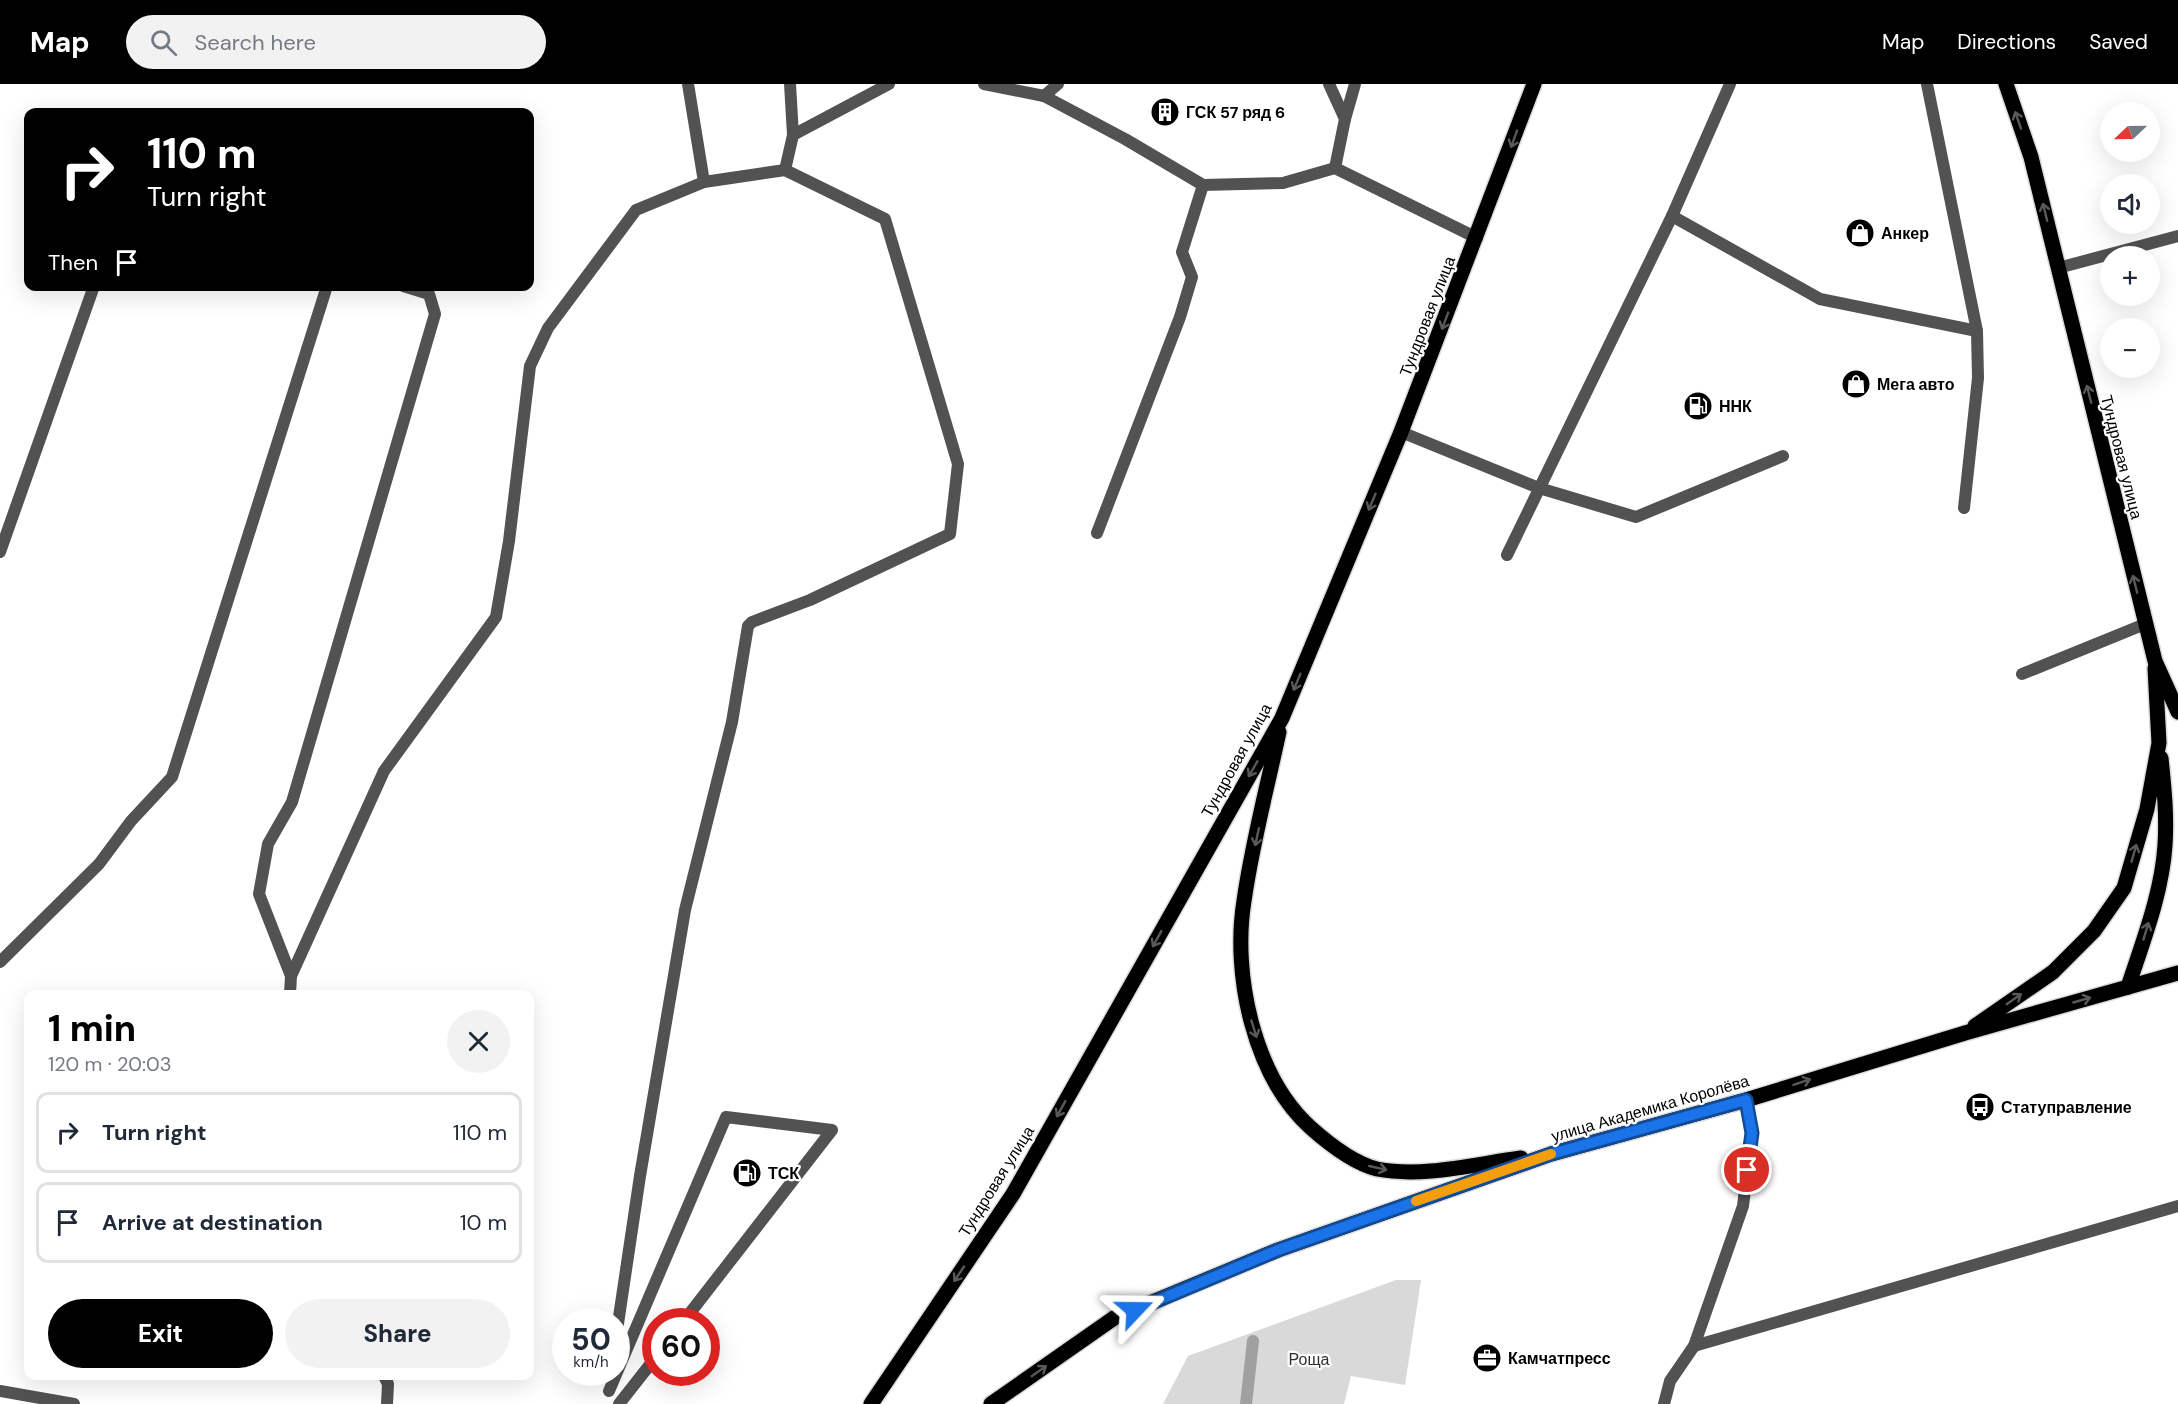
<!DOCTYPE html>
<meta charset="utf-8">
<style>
body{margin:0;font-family:"DM Sans",sans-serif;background:#f2f2f3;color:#1f2937;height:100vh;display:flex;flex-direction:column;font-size:22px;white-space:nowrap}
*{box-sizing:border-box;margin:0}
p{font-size:20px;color:#747a83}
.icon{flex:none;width:33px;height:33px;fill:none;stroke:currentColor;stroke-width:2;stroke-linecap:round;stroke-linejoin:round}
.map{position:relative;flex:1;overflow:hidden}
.drawer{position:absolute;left:24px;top:906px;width:510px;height:390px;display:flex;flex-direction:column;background:#fff;border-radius:12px;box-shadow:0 6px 24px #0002}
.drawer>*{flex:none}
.guide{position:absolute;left:24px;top:24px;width:510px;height:183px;border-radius:12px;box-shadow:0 6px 24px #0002;background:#000;color:#fff;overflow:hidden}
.needle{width:39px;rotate:248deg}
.fabs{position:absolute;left:2100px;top:18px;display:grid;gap:12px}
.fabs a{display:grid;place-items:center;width:60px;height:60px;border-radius:50%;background:#fff;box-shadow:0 6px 24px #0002;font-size:30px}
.speed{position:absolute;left:552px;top:1224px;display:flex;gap:12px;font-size:30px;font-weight:700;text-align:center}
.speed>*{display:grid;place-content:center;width:78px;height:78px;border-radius:50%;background:#fff;box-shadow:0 6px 24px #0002;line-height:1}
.speed small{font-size:15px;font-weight:400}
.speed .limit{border:9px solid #d22;background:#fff;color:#111}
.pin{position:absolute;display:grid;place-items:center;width:51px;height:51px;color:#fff;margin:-26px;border:3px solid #fff;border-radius:50%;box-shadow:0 2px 6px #0007}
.me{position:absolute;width:66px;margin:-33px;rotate:67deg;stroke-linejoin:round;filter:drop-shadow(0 0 4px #0008)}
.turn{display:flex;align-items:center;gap:21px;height:126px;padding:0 24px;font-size:27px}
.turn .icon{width:78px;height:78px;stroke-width:2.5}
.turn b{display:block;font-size:42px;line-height:51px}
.then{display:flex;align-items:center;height:57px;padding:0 24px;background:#0003;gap:12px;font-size:22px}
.round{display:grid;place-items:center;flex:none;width:63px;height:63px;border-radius:32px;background:#f2f2f3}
.overview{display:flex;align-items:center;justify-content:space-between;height:102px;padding:0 24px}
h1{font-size:36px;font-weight:800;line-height:45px;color:#000}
.primary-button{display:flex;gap:12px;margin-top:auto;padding:12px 24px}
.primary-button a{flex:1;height:69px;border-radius:36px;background:#000;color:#fff;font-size:24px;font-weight:800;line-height:69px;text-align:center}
.primary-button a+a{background:#f2f2f3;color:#1f2937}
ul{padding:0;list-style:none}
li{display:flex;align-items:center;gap:18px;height:81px;margin:0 12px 9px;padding:0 12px;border:3px solid #e0e1e3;border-radius:12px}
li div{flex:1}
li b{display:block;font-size:22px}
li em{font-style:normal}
header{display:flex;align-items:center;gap:36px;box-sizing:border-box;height:84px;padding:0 30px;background:#000;color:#fff}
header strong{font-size:28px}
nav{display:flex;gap:33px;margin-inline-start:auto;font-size:21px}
.search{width:420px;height:54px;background:#f2f2f3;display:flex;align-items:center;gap:15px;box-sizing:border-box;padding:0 21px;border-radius:33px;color:#747a83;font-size:22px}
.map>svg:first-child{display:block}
</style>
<header>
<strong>Map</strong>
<div class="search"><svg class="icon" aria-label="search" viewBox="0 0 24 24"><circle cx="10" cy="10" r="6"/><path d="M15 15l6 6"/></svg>Search here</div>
<nav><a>Map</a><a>Directions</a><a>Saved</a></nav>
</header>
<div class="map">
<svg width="2178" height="1320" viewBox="0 0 2178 1320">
<rect width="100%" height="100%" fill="#fff"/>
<polygon fill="#d9d9d9" points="1396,1196 1421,1196 1405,1301 1351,1292 1344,1320 1163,1320 1188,1272"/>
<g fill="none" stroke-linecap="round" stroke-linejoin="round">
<polyline stroke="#a0a0a0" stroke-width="12" points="1246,1320 1253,1257"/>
<g stroke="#dbdbdb" stroke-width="18">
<g id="primary">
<polyline points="2006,0 2031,73 2155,577 2178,628"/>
<path d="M1279,648c-12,56 -27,112 -35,169 -12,74 10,176 67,227 18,16 42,35 66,41 46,9 98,-5 144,-11"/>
<path d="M2128,903c15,-46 34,-94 37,-142 2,-30 -1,-58 -4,-87"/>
<polyline points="1975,942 2053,888 2094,847 2124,804 2147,725 2159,659 2155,584"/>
<polyline points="871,1320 1013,1110 1282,634 1401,348 1534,0"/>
<polyline points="991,1320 1114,1234 1278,1166 1551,1070 1746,1016 1965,949 2178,889"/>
</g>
</g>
<g stroke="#525252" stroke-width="12">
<polyline points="688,0 704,98"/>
<polyline points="984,0 1044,12 1125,55 1203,101 1283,99 1335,84 1477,154"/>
<polyline points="1329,0 1345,35 1335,84"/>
<polyline points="1927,0 1977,247"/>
<polyline points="1044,12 1058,0"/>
<polyline points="1345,35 1355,0"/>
<polyline points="793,51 889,0"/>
<polyline points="1672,132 1820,215 1977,247 1978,294 1964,424"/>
<polyline points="2058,184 2178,152"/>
<polyline points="1401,348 1539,404 1636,433 1783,372"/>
<polyline points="1097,449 1180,233 1192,193 1182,168 1203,101"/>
<polyline points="1507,471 1672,132 1730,0"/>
<polyline points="2022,590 2145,540"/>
<polyline points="0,878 99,780 131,737 172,693 327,202"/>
<polyline points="291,892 384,687 496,533 509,457 530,282 548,244 636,126 704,98 785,86"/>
<polyline points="290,910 291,892 259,810 268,760 292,718 435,230 429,210 403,202"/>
<polyline points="616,1253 640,1092 685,826 732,638 748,542 752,538 810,516 950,450 958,380 885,135 785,86 793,51 790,0"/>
<polyline points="384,1292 388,1300 387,1320"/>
<polyline points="609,1307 726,1033 832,1046 683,1238"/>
<polyline points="619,1320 656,1273"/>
</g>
<g stroke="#525252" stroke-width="12">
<polyline points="0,468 94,202"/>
<polyline points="1694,1262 2178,1122"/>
<polyline points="0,1307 74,1320"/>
<polyline points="1664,1320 1670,1297 1694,1262 1743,1122 1752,1049 1746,1016"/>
</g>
<use href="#primary" stroke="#000" stroke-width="15"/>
</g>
<defs><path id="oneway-shaft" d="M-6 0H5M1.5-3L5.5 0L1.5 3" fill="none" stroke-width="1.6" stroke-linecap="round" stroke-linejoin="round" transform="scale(1.5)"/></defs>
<g stroke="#595959">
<use href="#oneway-shaft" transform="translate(2018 36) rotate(-109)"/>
<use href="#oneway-shaft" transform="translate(1514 55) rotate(110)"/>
<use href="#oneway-shaft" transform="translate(2045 128) rotate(-104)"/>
<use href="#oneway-shaft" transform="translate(1445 237) rotate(111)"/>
<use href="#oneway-shaft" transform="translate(2089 310) rotate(-104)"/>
<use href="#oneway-shaft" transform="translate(1372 418) rotate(113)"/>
<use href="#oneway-shaft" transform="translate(2135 500) rotate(-104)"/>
<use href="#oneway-shaft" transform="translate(1297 598) rotate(113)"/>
<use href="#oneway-shaft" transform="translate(1253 685) rotate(120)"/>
<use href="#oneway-shaft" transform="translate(1257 753) rotate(102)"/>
<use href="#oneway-shaft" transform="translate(2134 769) rotate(-74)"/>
<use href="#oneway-shaft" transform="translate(2146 847) rotate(-73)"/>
<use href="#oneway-shaft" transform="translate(1157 855) rotate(119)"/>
<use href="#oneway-shaft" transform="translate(2014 915) rotate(-35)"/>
<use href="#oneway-shaft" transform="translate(2082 916) rotate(-16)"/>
<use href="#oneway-shaft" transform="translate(1254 945) rotate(73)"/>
<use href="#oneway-shaft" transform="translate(1802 998) rotate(-18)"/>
<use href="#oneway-shaft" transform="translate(1061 1025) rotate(119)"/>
<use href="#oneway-shaft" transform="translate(1378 1084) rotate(13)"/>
<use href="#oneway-shaft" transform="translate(959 1190) rotate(124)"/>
<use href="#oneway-shaft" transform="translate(1039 1287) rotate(-35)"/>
</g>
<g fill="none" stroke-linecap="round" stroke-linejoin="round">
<g stroke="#114b97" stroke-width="15">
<polyline id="route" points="1135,1226 1278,1166 1551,1070 1746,1016 1752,1049 1747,1086"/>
</g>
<use href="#route" stroke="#1a73e8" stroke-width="10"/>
<polyline stroke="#f59e0b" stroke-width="10" points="1416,1117 1551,1070"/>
</g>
<defs>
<g id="building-disc" transform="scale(1.5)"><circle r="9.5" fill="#000" stroke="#fff"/><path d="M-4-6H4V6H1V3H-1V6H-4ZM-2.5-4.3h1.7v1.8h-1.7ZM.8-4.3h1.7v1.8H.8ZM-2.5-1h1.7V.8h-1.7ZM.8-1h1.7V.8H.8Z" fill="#fff"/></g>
<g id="shop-disc" transform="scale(1.5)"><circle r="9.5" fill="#000" stroke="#fff"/><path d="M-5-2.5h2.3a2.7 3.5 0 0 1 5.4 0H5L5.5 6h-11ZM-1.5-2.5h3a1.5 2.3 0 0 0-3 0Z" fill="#fff"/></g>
<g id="fuel-disc" transform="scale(1.5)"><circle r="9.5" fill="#000" stroke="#fff"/><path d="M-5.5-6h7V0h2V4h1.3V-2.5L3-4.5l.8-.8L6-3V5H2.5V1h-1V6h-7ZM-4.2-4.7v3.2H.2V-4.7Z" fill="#fff"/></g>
<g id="bus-disc" transform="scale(1.5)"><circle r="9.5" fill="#000" stroke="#fff"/><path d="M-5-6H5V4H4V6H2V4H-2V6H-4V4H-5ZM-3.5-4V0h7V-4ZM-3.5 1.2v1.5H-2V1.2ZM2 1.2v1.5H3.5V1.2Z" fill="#fff"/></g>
<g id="office-disc" transform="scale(1.5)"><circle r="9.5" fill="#000" stroke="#fff"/><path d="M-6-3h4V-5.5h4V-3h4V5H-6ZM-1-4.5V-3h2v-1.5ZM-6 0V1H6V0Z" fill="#fff"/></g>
</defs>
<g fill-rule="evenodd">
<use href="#building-disc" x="1165" y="28"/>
<use href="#shop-disc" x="1860" y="149"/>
<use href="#shop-disc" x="1856" y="300"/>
<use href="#fuel-disc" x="1698" y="322"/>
<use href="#bus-disc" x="1980" y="1023"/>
<use href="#fuel-disc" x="747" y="1089"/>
<use href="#office-disc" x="1487" y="1274"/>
</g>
<g text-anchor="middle" stroke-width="4.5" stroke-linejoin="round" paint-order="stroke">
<g font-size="16" font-weight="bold" fill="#000" stroke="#fff" text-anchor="start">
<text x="1186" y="34">ГСК 57 ряд 6</text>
<text x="1881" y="155">Анкер</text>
<text x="1877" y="306">Мега авто</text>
<text x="1719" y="328">ННК</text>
<text x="2001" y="1029">Статуправление</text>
<text x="768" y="1095">ТСК</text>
<text x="1508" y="1280">Камчатпресс</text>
</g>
<g font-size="16" fill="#000" stroke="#fff">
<text transform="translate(1427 232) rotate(-69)" y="6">Тундровая улица</text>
<text transform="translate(2122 373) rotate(76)" y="6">Тундровая улица</text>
<text transform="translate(1236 676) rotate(-61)" y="6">Тундровая улица</text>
<text transform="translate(1650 1024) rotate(-16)" y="6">улица Академика Королёва</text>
<text transform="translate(996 1097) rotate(-58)" y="6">Тундровая улица</text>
</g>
<g font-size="16" fill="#303030" stroke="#fff">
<text x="1309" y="1281">Роща</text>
</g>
</g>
</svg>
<div class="fabs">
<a><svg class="needle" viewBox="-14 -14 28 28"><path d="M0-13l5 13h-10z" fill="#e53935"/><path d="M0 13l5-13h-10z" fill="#747a83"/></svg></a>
<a><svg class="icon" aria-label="sound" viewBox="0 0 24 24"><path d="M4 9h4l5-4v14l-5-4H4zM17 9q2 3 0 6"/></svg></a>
<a>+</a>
<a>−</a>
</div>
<div class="speed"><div>50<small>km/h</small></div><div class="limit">60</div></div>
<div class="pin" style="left:1747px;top:1086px;background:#d93025"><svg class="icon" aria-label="arrive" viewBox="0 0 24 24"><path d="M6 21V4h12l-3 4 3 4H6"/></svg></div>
<svg class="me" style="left:1135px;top:1226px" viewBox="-20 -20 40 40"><path d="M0-17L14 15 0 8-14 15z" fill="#1a73e8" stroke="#fff" stroke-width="4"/></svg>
<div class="guide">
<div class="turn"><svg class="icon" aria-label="right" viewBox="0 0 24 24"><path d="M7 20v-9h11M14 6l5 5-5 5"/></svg><div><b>110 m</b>Turn right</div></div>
<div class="then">Then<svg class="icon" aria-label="arrive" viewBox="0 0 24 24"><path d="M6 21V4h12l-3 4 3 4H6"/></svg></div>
</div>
<section class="drawer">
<div class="overview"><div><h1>1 min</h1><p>120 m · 20:03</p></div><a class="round"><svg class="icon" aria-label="close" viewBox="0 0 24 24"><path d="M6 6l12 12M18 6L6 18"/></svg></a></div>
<ul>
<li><svg class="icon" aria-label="right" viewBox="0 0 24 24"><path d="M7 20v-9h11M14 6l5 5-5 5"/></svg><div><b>Turn right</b></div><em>110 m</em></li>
<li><svg class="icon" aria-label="arrive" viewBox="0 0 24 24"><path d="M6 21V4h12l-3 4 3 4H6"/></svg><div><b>Arrive at destination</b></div><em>10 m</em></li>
</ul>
<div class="primary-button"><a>Exit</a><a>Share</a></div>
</section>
</div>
